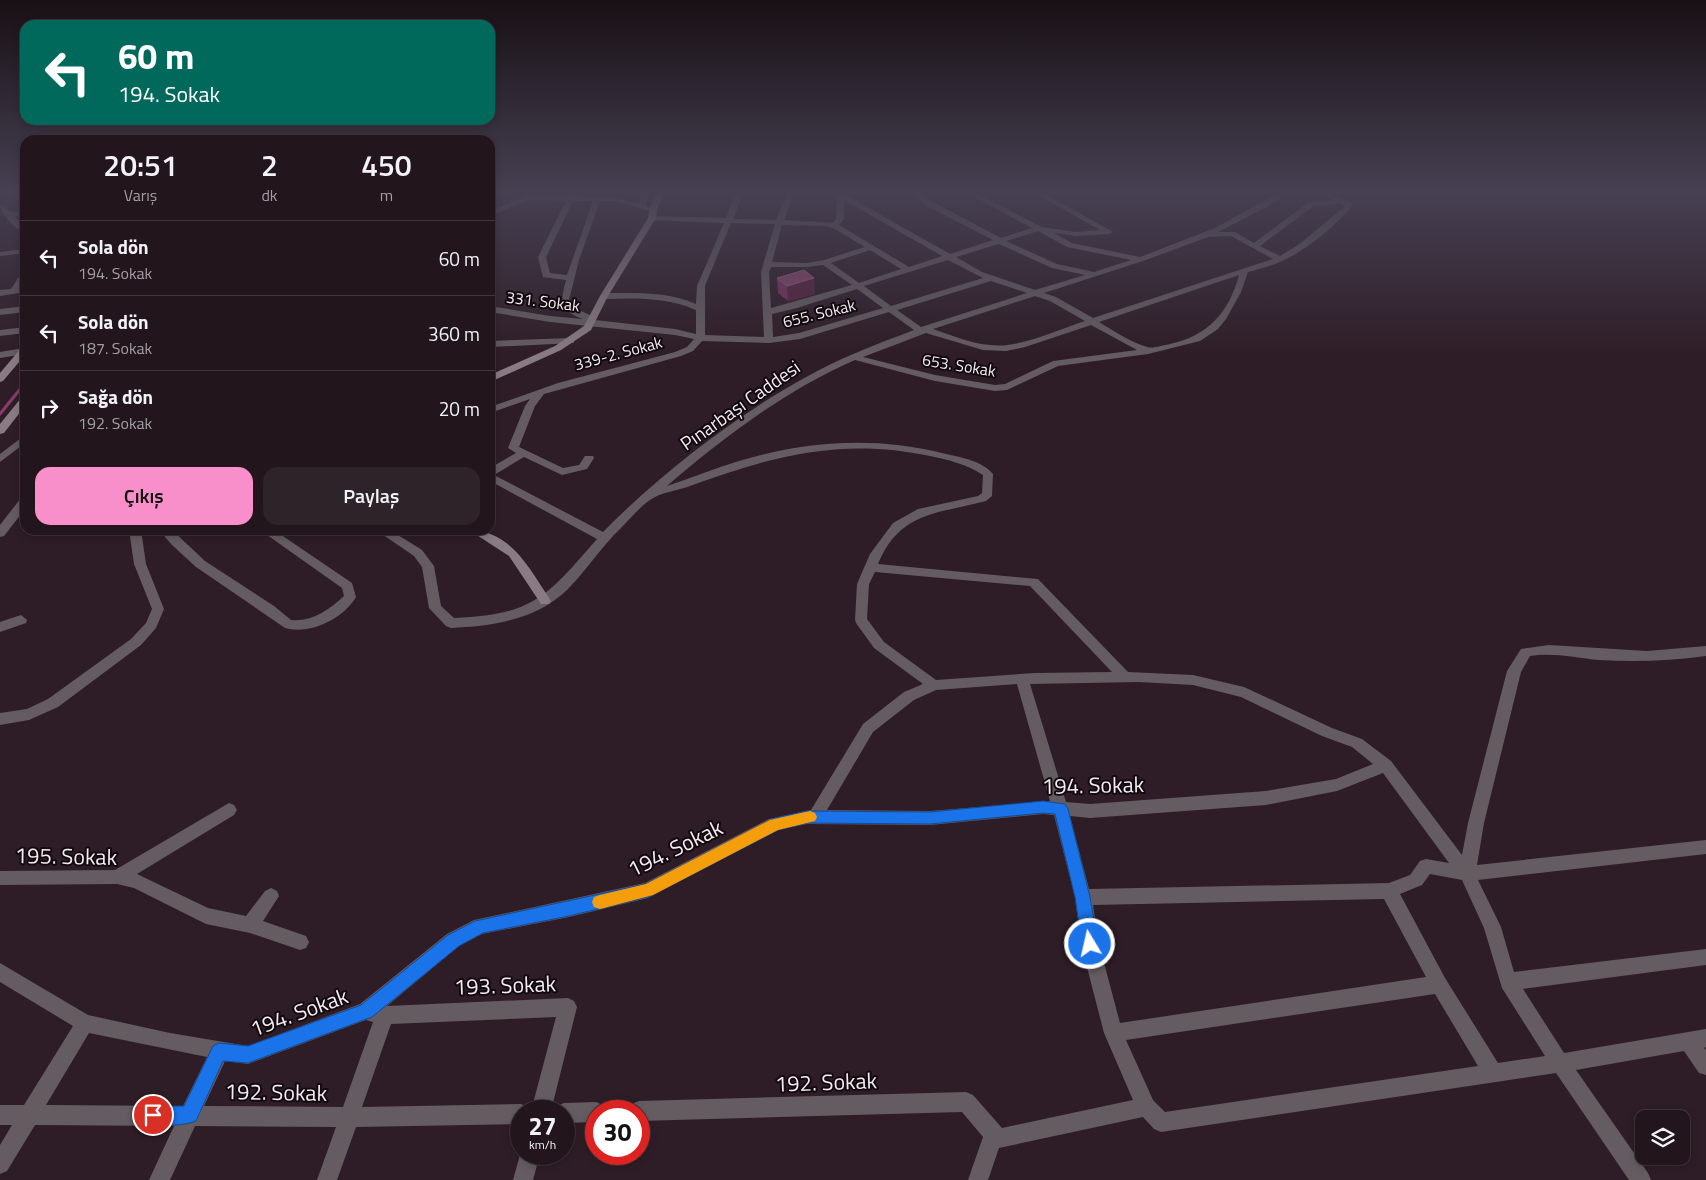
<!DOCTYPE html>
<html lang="tr">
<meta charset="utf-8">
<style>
body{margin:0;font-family:"Titillium Web",sans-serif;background:#2e2329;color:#f1f3f6;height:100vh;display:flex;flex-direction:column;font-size:19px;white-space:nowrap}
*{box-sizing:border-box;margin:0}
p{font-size:16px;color:#a29fa3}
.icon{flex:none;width:28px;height:28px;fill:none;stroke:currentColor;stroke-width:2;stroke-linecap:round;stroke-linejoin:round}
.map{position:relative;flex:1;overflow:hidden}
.side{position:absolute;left:20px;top:135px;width:475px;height:400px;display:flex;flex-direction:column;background:#22161c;border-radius:15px;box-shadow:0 2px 8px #0003,0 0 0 1px #3f353b}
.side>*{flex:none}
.hud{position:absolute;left:20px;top:20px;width:475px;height:105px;border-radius:15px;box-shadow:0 2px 8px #0003,0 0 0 1px #3f353b;background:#00695c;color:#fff;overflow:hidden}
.tools{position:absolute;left:1635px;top:1110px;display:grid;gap:10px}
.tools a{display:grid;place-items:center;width:55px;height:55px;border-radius:10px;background:#22161c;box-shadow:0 2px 8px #0003,0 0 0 1px #3f353b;font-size:25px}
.speed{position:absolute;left:510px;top:1100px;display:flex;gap:10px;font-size:25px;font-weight:700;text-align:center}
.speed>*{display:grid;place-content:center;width:65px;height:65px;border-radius:50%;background:#22161c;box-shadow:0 2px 8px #0003,0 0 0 1px #3f353b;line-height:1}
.speed small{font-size:12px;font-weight:400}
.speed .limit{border:8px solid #d22;background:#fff;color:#111}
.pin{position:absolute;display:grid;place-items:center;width:42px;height:42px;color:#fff;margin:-21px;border:2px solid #fff;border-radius:50%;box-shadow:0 1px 5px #0007}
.me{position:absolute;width:55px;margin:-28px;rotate:351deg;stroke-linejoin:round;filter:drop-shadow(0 0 4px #0008)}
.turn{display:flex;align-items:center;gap:18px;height:105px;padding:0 15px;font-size:22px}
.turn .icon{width:65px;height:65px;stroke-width:2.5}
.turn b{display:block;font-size:35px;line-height:42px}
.eta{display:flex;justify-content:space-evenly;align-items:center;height:85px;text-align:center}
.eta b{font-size:30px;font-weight:600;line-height:35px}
.cta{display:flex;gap:10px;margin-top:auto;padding:10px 15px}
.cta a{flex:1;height:58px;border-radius:15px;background:#f98fca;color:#111;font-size:20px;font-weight:600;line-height:58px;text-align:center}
.cta a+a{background:#2e2329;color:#f1f3f6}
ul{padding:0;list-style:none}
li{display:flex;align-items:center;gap:15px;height:75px;padding:0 15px;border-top:1px solid #3f353b}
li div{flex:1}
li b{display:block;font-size:19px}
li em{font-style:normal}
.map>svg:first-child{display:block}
</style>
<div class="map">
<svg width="1706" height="1180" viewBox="0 0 1706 1180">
<rect width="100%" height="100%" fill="#2e1d26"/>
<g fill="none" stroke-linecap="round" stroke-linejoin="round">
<polyline stroke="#8a3c69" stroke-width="3" points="0,414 25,383"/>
<g fill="#645c60" fill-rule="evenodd">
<path d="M522,191h7l1,5h38l2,-5h7l-2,5c25,1 39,0 64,8l2,-13h8l-3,15 10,3v4l-40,-12h-16l-21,59 -10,40 6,8 19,9 1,3 80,9 21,5v-24c-29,-13 -60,-12 -92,-11l-4,-3 4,-3c31,0 64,-2 92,11l1,-18 27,-63 -72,-3 -4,-2 4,-2 74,2 11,-27h7l-11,28 43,1 12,-29h7l-11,29 49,3 3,-4 1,-28h8l-1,3 106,60 43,-14 -68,-35 -15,-14h8l13,10 70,37 31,-10 -69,-37h9l70,36 34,5 24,-2 -69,-39h9l73,41 -4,2 -33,2 -22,-3 18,10 68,14 75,-29 67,-37h8l-23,16 -49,25h17l19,11 55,-41 28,-1 -26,-10h11l30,12 1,2c-16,20 -48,46 -71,56 -11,5 -23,8 -34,11l-7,20 -15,27 -8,10 -18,12 -52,13 -90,12 -51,24 -12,1 -60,-10 -80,-21c-69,30 -131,77 -188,126 24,-8 48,-18 72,-25 66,-20 135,-25 203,-8 16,4 40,7 51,21l-1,22 -6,5c-48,13 -86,10 -108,63l160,15 90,93 65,3 51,12 88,41 30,11 29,22 71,94 6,-32 39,-152 14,-22 28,-4 98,6 59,-5v10c-36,5 -71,6 -107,4 -22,-2 -46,-8 -69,-4l-9,16 -37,151 -7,42 229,-25v14l-228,26 23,47 13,45 192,-23v16l-183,24 41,64 142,-24v18l-2,1 2,2v25l-7,-2 -15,-22 -108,19 72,103 3,7h-22l-73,-107 -395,59 -7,-3 -11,-12 -144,31 -11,32h-20l15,-43 -21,-25 -323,9v-10h-10l3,-7 7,-3 327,-9 7,3 29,33 131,-28 -29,-67 -23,-89 -6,-47 -21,-82 -11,-1 -113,11 -123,-1 -29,6 -130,68 -79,19 -87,17 -23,12 -72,60 181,-8 6,3 3,6 -26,104h-20l25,-94 -165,7 -29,83 159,-3 7,3 2,4h-9v13l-165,3 -19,53h-20l19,-53 -141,-1 -25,54h-21l25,-54 -139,-1 -28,46 -7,3v-29l12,-20h-12v-20h24l49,-79 -73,-44v-19l88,52 82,18 78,13 112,-42 87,-70 27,-14 171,-37 124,-64 42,-9 52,-86 41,-32 19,-8 -49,-36 -18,-25 -1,-3 2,-36 13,-30 23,-31 25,-14 60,-13 4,-3 1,-18c-16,-11 -35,-15 -53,-19 -88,-19 -158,0 -240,30 -11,4 -26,6 -35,11 -12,6 -24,21 -34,31 -20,19 -35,43 -54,62 -31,30 -75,36 -116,38l-5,-2 -17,-18 -7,-41 -8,-11 -38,-26h14l32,20 12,16 7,40 13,12c80,-3 93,-22 143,-79l-107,-58v-13l26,-15 -8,-5 17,-42 5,-7 -40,14v-6l68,-24 117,-31 12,-5 7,-8 -19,-4 -125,-13 -60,-10v-6l60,10 33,3c-24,-9 -23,-17 -17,-39l-23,-3 -5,-20 28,-56 -38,-1 -38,16v-5l33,-14zM844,200l98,56 -33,11 -70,-42 5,-6zM573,201h20l-26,74 -17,-2 -4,-16zM1338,202l7,4 -5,4 -39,33 -21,13 -20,-10 54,-40 21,-1zM731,223l44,1 -14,48 3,65 -59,-2v-49zM782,225l45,1 8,3 30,18 -41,13 -17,3 -35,-1zM1038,231l29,16 64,13 -37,12 -37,-8 -51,-23zM1231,236l42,23 -180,59 -37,-21 -12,-4 102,-33 62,-23zM999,244l53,24 33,7 -50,15 -53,-18 -26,-15zM870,250l31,19 -42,14 -28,-20zM948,260l35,18 -92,28 -27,-20zM823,265l29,20 -81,23 -2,-36 2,-5h36zM1239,275c-10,38 -32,61 -69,69 -7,1 -17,5 -23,3 -17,-5 -33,-16 -48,-25zM991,281l36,12 -106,34 -24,-17zM857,289l26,19 -84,25 -26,4 -1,-23 25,-6zM1035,296l15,5 35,20c-25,8 -52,21 -78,24 -25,3 -51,-8 -74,-16zM889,312l25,18c-40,15 -79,30 -115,51 -68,38 -142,96 -196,151l-109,-57 30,-18 38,18 25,-6 7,-11 -1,-2h-8l-6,9 -16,3 -44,-21 16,-41 9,-12 137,-38 12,-5 9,-10 67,2 31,-4zM1091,325l46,25 -84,11 -48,23 -10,1 -60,-10 -72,-18 63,-24 57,17 23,1 19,-4zM875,572l155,14 82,86 -77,1 -99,7 -52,-38 -17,-23 2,-35zM1139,682l54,3 48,12 81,39 30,11 21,17 -37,15 -70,12 -176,13 -24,-2 -36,-118zM1017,684l33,117 -120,10 -103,-1 46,-78 41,-32 22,-10zM1383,773l66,90 -23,-4 -6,2 -10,14 -21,8 -300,6 -19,-73 20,2 176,-13 71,-14zM1430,874l32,6 22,48 18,60 43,68 -47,7 -53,-85 -45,-84 22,-9zM1384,899l42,78 -306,46 -21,-79 -6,-39zM1435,994l43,72 -313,46 -12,-12 -27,-60zM366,1020l7,2 -30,85 -139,-1 21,-45 23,3zM89,1033l118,24 -24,49 -137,-1z"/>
<polygon points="665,191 676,191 661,197 657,195"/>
<path d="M0,204l11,8 14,-1v4l-10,1 10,11v6c-10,-4 -25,-19 -25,-29z"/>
<polygon points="25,249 25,253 0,256 0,252"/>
<polygon points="22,272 25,272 25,280 21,287 25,286 25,292 0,296 0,290 11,289"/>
<polygon points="25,306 25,312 0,315 0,309"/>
<polygon points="25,327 25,333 0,336 0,330"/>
<polygon points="571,338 574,339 574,343 490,347 490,341"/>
<polygon points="24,348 25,354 0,358 0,352"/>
<polygon points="25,435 25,443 0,462 0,454"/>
<polygon points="25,497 25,509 4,536 0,537 0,525 21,498"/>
<polygon points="129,530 141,530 146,564 164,609 156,628 141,645 58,707 29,720 0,725 0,713 27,709 48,699 131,639 146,623 152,609 134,564"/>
<path d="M159,530h13l33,31 69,45 17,14c21,2 38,-10 53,-24l-2,-8 -82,-58h14l78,53 4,14c-13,22 -46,38 -71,31l-89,-61 -24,-22z"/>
<polygon points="21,615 27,620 26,623 0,632 0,622"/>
<polygon points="229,803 234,805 237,810 234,815 137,874 208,908 246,916 265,891 271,888 277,891 279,896 263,921 306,936 309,942 306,948 300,950 250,933 206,924 134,888 117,884 0,885 0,871 115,870"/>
<polygon points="596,1102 603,1105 605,1111 596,1111 596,1122 564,1123 564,1111 555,1111 557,1106 564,1103"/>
<polygon points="521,1151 521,1154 540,1154 533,1180 513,1180"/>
</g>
<g fill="#897b82" fill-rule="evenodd">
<polygon points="659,191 666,191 658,207 656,218 608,296 591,330 561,350 490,382 490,375 555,346 584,326 600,296 648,218 650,207"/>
<polygon points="25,346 25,355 3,381 0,382 0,373 22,347"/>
<polygon points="25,397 25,406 4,433 0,434 0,424 21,398"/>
<path d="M469,530c41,0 60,38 80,68l2,3 -2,3h-8l-32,-48z"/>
</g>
</g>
<polygon fill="#79325d" points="777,278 815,294 788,301 778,293"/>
<polygon fill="#562140" points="814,278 815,294 788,301 787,286"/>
<polygon fill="#87466d" stroke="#985f81" points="804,270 814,278 787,286 777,278"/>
<linearGradient id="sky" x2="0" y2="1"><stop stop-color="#191015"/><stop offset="0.54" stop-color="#464052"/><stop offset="1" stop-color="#464052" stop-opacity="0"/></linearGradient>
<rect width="1706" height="356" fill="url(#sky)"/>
<path fill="#1a73e8" stroke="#114b97" d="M1043,801l22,3 3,5 22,88 8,47 -3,5 -5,3 -6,-3 -2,-5 -7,-47 -20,-83 -12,-1 -113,11 -123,-1 -29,7 -130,67 -79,19 -86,17 -24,13 -87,71 -124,46 -25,-2 -27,60c-13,5 -37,6 -49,1l-3,-7 3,-6 6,-3h31l29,-60 6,-3 29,3 113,-41 87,-70 27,-14 171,-37 129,-66 32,-7 123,1z"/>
<polygon fill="#f59e0b" points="810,811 815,813 817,817 815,821 778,830 653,895 600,909 594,907 592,902 594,897 600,895 646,884 770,820"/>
<g text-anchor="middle" stroke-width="4" stroke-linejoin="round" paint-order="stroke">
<g font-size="16" fill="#f5eaef" stroke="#110a0e">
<text transform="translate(543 301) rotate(7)" y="6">331. Sokak</text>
<text transform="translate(819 313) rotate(-14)" y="6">655. Sokak</text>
<text transform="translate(618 353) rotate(-15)" y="6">339-2. Sokak</text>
<text transform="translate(959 365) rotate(9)" y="6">653. Sokak</text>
</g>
<g font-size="19" fill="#f5eaef" stroke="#110a0e">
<text transform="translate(740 405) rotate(-35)" y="7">Pınarbaşı Caddesi</text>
</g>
<g font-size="22" fill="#f5eaef" stroke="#110a0e">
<text transform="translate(1093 785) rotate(-1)" y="8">194. Sokak</text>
<text transform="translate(675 848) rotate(-26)" y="8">194. Sokak</text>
<text transform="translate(66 856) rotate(1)" y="8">195. Sokak</text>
<text transform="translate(505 985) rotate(-2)" y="8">193. Sokak</text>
<text transform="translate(299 1012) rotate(-20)" y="8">194. Sokak</text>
<text transform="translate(826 1082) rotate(-2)" y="8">192. Sokak</text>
<text transform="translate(276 1092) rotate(1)" y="8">192. Sokak</text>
</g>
</g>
</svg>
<div class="tools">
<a><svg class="icon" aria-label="layers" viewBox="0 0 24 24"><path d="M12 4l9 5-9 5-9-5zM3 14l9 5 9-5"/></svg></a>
</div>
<div class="speed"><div>27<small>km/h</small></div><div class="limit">30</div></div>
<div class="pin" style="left:153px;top:1115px;background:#d93025"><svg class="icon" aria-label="arrive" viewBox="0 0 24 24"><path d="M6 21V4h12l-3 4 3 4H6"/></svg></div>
<svg class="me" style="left:1090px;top:944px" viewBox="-20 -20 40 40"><circle r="17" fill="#1a73e8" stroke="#fff" stroke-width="3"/><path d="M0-11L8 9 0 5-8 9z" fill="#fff"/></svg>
<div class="hud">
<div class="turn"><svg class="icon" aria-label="left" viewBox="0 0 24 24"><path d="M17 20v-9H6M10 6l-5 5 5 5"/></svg><div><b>60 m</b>194. Sokak</div></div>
</div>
<section class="side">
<div class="eta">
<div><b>20:51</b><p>Varış</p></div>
<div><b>2</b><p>dk</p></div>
<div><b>450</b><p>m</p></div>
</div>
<ul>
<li><svg class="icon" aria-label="left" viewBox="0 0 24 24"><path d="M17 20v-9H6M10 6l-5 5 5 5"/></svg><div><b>Sola dön</b><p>194. Sokak</p></div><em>60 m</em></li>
<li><svg class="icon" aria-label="left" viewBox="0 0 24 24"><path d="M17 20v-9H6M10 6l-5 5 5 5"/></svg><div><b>Sola dön</b><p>187. Sokak</p></div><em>360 m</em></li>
<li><svg class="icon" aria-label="right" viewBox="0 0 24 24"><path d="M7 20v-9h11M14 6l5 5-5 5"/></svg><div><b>Sağa dön</b><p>192. Sokak</p></div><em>20 m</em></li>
</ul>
<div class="cta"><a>Çıkış</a><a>Paylaş</a></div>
</section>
</div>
